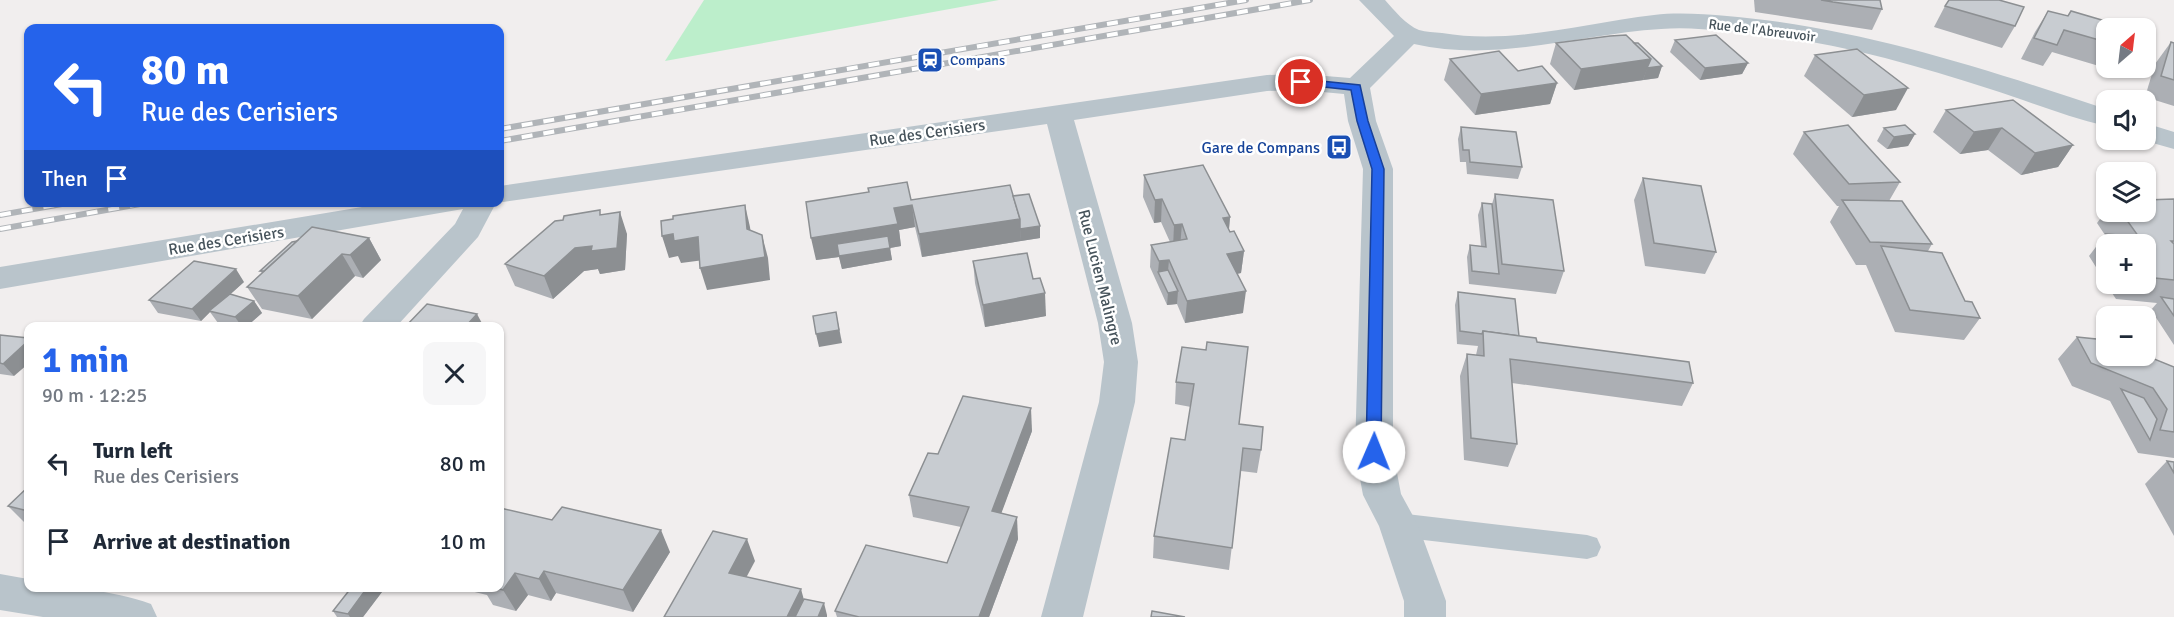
<!DOCTYPE html>
<meta charset="utf-8">
<style>
body{margin:0;font-family:Signika,sans-serif;background:#f6f6f7;color:#1f2937;height:100vh;display:flex;flex-direction:column;font-size:22px;white-space:nowrap}
*{box-sizing:border-box;margin:0}
p{font-size:20px;color:#747a83}
.icon{flex:none;width:33px;height:33px;fill:none;stroke:currentColor;stroke-width:2;stroke-linecap:round;stroke-linejoin:round}
.map{position:relative;flex:1;overflow:hidden}
.side{position:absolute;left:24px;top:322px;width:480px;height:270px;display:flex;flex-direction:column;background:#fff;border-radius:12px;box-shadow:0 2px 4px #0004}
.side>*{flex:none}
.banner{position:absolute;left:24px;top:24px;width:480px;height:183px;border-radius:12px;box-shadow:0 2px 4px #0004;background:#2563eb;color:#fff;overflow:hidden}
.needle{width:39px;rotate:28deg}
.fabs{position:absolute;left:2096px;top:18px;display:grid;gap:12px}
.fabs a{display:grid;place-items:center;width:60px;height:60px;border-radius:12px;background:#fff;box-shadow:0 2px 4px #0004;font-size:30px}
.pin{position:absolute;display:grid;place-items:center;width:51px;height:51px;color:#fff;margin:-26px;border:3px solid #fff;border-radius:50%;box-shadow:0 2px 6px #0007}
.me{position:absolute;width:66px;margin:-33px;rotate:1deg;stroke-linejoin:round;filter:drop-shadow(0 0 4px #0008)}
.turn{display:flex;align-items:center;gap:21px;height:126px;padding:0 18px;font-size:27px}
.turn .icon{width:78px;height:78px;stroke-width:2.5}
.turn b{display:block;font-size:42px;line-height:51px}
.then{display:flex;align-items:center;height:57px;padding:0 18px;background:#0003;gap:12px;font-size:22px}
.round{display:grid;place-items:center;flex:none;width:63px;height:63px;border-radius:12px;background:#f6f6f7}
.headline{display:flex;align-items:center;justify-content:space-between;height:102px;padding:0 18px}
h1{font-size:36px;font-weight:700;line-height:45px;color:#2563eb}
ul{padding:0;list-style:none}
li{display:flex;align-items:center;gap:18px;height:78px;padding:0 18px}
li div{flex:1}
li b{display:block;font-size:22px}
li em{font-style:normal}
.map>svg:first-child{display:block}
</style>
<div class="map">
<svg width="2174" height="617" viewBox="0 0 2174 617">
<rect width="100%" height="100%" fill="#f1eeee"/>
<polygon fill="#bceecb" points="704,0 999,0 665,61"/>
<g fill="none" stroke-linecap="round" stroke-linejoin="round">
<polygon fill="#b9c4cb" fill-rule="evenodd" points="1398,513 1587,535 1597,538 1601,547 1597,556 1587,559 1398,537 1388,533 1384,525 1388,517"/>
<g fill="#b9c4cb" fill-rule="evenodd">
<path d="M1359,0h26c9,10 21,25 34,30 7,2 15,2 23,3 70,12 142,-10 212,-18 23,-3 49,-1 73,1 130,11 255,52 379,93v17c-39,-9 -78,-25 -116,-37 -86,-28 -175,-52 -265,-58 -21,-2 -43,-4 -64,-2 -83,5 -162,34 -247,15l-44,44 6,33 17,48v283l8,42 17,31 28,76v16h-42v-16l-25,-75 -16,-31 -8,-43 8,-283 -15,-48 -4,-27 -43,-4 -34,1 -193,29 58,203 6,39 -3,40 -52,215h-42l58,-215 5,-40 -6,-39 -51,-199 -551,79 -18,34 -82,90h-37l5,-8 91,-95 8,-15 -463,80v-22l392,-65h108v-16l767,-111 34,-1 49,4 44,-42z"/>
<polygon points="2145,123 2174,132 2174,149 2142,140 2145,140"/>
<path d="M0,574l28,5v9c45,0 81,1 123,16l6,13h-114l-43,-7z"/>
</g>
<g stroke="#b0b4b8" stroke-width="6">
<g id="rail">
<polyline points="500,129 1246,0"/>
<polyline points="500,141 1310,0"/>
<polyline points="0,215 73,202"/>
<polyline points="0,229 151,202"/>
</g>
</g>
<use href="#rail" stroke="#fff" stroke-width="4" stroke-dasharray="11" stroke-linecap="butt"/>
</g>
<g fill="#acafb4">
<polygon points="1754,0 1880,0 1882,9 1872,30 1755,12"/>
<polygon points="1945,6 2015,26 2002,48 1934,27"/>
<polygon points="2048,11 2106,28 2106,68 2110,68 2109,69 2052,52 2043,66 2021,59 2035,32"/>
<polygon points="1675,40 1748,63 1742,74 1700,80 1670,52"/>
<polygon points="2171,42 2174,43 2174,106 2145,97 2155,64"/>
<polygon points="1556,43 1634,43 1662,66 1658,78 1574,90 1550,64"/>
<polygon points="1815,55 1896,110 1852,117 1804,76"/>
<polygon points="1450,59 1518,71 1557,83 1550,104 1475,115 1444,80"/>
<polygon points="1946,110 2073,145 2058,167 2021,175 1988,150 1960,154 1933,132"/>
<polygon points="1461,127 1522,167 1518,179 1467,174 1466,162 1460,162 1458,139"/>
<polygon points="1884,128 1915,134 1908,146 1887,149 1877,141"/>
<polygon points="1804,132 1900,182 1889,201 1932,244 1928,251 1965,301 1980,318 1964,340 1895,332 1866,265 1856,265 1830,222 1839,206 1837,206 1793,154"/>
<polygon points="1144,175 1230,217 1229,230 1244,251 1241,273 1237,274 1243,313 1185,323 1177,304 1167,305 1150,267 1151,245 1170,242 1161,222 1154,223 1143,197"/>
<polygon points="1643,178 1716,252 1705,274 1645,266 1634,200"/>
<polygon points="868,188 911,200 1013,196 1040,226 1040,238 922,257 915,227 899,230 901,246 890,248 892,260 842,269 839,257 816,260 869,192"/>
<polygon points="1495,194 1564,271 1556,294 1469,284 1467,257 1470,245 1481,246 1478,215 1482,203 1492,204"/>
<polygon points="2174,199 2174,345 2151,310 2157,303 2116,299 2106,284 2145,284 2145,244 2106,244 2106,283 2089,256 2105,235 2097,223 2106,211 2145,212"/>
<polygon points="602,214 627,234 625,270 600,274 598,269 584,271 553,299 515,286 505,264"/>
<polygon points="369,238 381,260 363,278 355,276 312,319 262,309 247,287 262,273 260,271"/>
<polygon points="973,261 1046,316 985,327 975,283"/>
<polygon points="244,282 230,294 254,301 262,313 246,327 234,327 218,323 210,312 201,321 158,313 149,300"/>
<polygon points="1458,292 1519,336 1537,342 1693,383 1682,406 1512,383 1517,444 1508,467 1464,460 1460,376 1467,354 1476,355 1478,346 1457,344 1455,305"/>
<polygon points="0,335 14,376 0,374"/>
<polygon points="2077,337 2154,359 2174,367 2174,458 2138,453 2110,401 2072,386 2058,359"/>
<polygon points="1182,347 1239,424 1261,450 1257,473 1241,471 1229,570 1153,558 1154,536 1185,440 1191,407 1175,404 1176,382"/>
<polygon points="1032,431 1001,513 1018,539 989,617 837,617 835,611 947,563 961,527 913,517 909,495 938,454"/>
<polygon points="2167,461 2174,462 2174,536 2145,484"/>
<polygon points="28,487 28,526 8,506"/>
<polygon points="500,508 670,552 633,612 556,593 551,601 528,595 516,611 493,605 487,595 458,588 500,588"/>
<polygon points="351,588 385,588 363,617 337,617 333,611"/>
</g>
<g fill="#8c8f92">
<polygon points="1651,59 1643,80 1574,90 1581,69"/>
<polygon points="1748,63 1742,74 1700,80 1705,68"/>
<polygon points="1662,66 1658,78 1643,80 1647,68"/>
<polygon points="1557,83 1550,104 1475,115 1481,94"/>
<polygon points="1908,88 1896,110 1852,117 1864,95"/>
<polygon points="2002,128 1988,150 1960,154 1974,132"/>
<polygon points="1915,134 1908,146 1887,149 1894,137"/>
<polygon points="2073,145 2058,167 2021,175 2035,153"/>
<polygon points="1162,199 1161,222 1154,223 1155,200"/>
<polygon points="745,205 750,227 753,251 747,229"/>
<polygon points="912,205 915,227 899,230 901,246 890,248 892,260 842,269 839,257 816,260 811,238 894,208"/>
<polygon points="620,212 627,234 625,270 600,274 598,269 584,271 553,299 544,276 575,248"/>
<polygon points="1230,217 1228,239 1223,218"/>
<polygon points="1020,219 1021,241 922,257 919,234"/>
<polygon points="1182,224 1180,247 1173,248 1174,225"/>
<polygon points="1040,226 1040,238 1021,241 1020,229"/>
<polygon points="673,234 698,237 704,260 681,263 678,256 669,258 662,236"/>
<polygon points="762,235 768,258 770,280 707,290 700,268"/>
<polygon points="369,238 381,260 363,278 350,255"/>
<polygon points="1244,251 1241,273 1224,276 1227,254"/>
<polygon points="342,254 355,276 312,319 298,296"/>
<polygon points="1169,260 1167,282 1158,272 1159,261"/>
<polygon points="236,269 244,282 212,311 209,311 210,312 201,321 192,309"/>
<polygon points="1178,291 1177,304 1167,305 1168,293"/>
<polygon points="1246,291 1243,313 1185,323 1187,301"/>
<polygon points="1045,293 1046,316 985,327 983,305"/>
<polygon points="254,301 262,313 246,327 242,327 235,317"/>
<polygon points="836,312 842,343 819,347 816,334"/>
<polygon points="477,314 484,327 465,327"/>
<polygon points="28,341 28,364 14,376 3,364"/>
<polygon points="1031,408 1032,431 994,533 992,511"/>
<polygon points="1017,517 1018,539 989,617 979,617"/>
<polygon points="661,530 670,552 633,612 623,590"/>
<polygon points="747,539 755,561 737,595 729,573"/>
<polygon points="544,571 556,593 551,601 539,579"/>
<polygon points="515,573 528,595 516,611 503,590"/>
<polygon points="367,588 385,588 363,617 350,617 348,614"/>
<polygon points="801,589 807,611 804,617 787,617"/>
<polygon points="824,603 827,615 827,617 818,617"/>
</g>
<g fill="#c8ccd1" stroke="#8c8f92" stroke-width="1.5">
<polygon points="1821,0 1880,0 1882,9 1833,2"/>
<polygon points="1949,0 1999,0 2024,7 2015,26 1945,6"/>
<polygon points="2048,11 2068,16 2071,11 2129,28 2106,28 2106,42 2064,30 2057,45 2034,38"/>
<polygon points="1626,35 1651,59 1581,69 1556,43 1610,36"/>
<polygon points="1716,35 1748,63 1705,68 1675,40"/>
<polygon points="2171,42 2174,43 2174,80 2161,76"/>
<polygon points="1634,43 1638,43 1662,66 1647,68 1651,59"/>
<polygon points="1857,49 1908,88 1864,95 1815,55"/>
<polygon points="1499,51 1518,71 1542,66 1557,83 1481,94 1450,59"/>
<polygon points="2013,100 2073,145 2035,153 2002,128 1974,132 1946,110"/>
<polygon points="1848,125 1900,182 1849,184 1804,132"/>
<polygon points="1905,125 1915,134 1894,137 1884,128"/>
<polygon points="1461,127 1516,132 1522,167 1470,162 1469,150 1463,150"/>
<polygon points="1203,165 1230,217 1223,218 1230,232 1234,231 1244,251 1227,254 1246,291 1187,301 1169,260 1159,261 1151,245 1187,239 1182,224 1174,225 1162,199 1155,200 1144,175"/>
<polygon points="1643,178 1701,186 1716,252 1654,243"/>
<polygon points="907,182 911,200 1010,185 1020,219 919,234 912,205 894,208 898,224 811,238 806,202 869,192 868,188"/>
<polygon points="1029,194 1040,226 1020,229 1020,219 1013,196"/>
<polygon points="1495,194 1553,200 1564,271 1502,264"/>
<polygon points="2174,199 2174,241 2171,241 2174,244 2174,280 2145,277 2145,244 2113,244 2106,234 2139,237 2121,212 2145,212 2145,200"/>
<polygon points="1842,200 1902,201 1932,244 1870,242"/>
<polygon points="1482,203 1492,204 1499,274 1472,271 1470,245 1486,247"/>
<polygon points="745,205 747,229 762,235 765,257 700,268 698,237 674,241 673,234 662,236 661,221 673,219 673,216"/>
<polygon points="600,210 600,215 620,212 617,248 591,251 592,246 575,248 544,276 505,264 555,221 563,220 564,216"/>
<polygon points="312,227 369,238 350,255 342,254 298,296 247,287"/>
<polygon points="888,236 890,248 839,256 837,244"/>
<polygon points="297,241 264,271 260,271 292,242"/>
<polygon points="1881,246 1942,253 1965,301 1972,302 1980,318 1910,310"/>
<polygon points="1027,253 1033,279 1040,278 1045,293 983,305 973,261"/>
<polygon points="194,261 236,269 192,309 149,300"/>
<polygon points="1168,270 1178,291 1168,293 1158,272"/>
<polygon points="1458,292 1515,299 1519,336 1483,331 1482,334 1460,331"/>
<polygon points="230,294 254,301 235,317 209,311"/>
<polygon points="2161,297 2174,299 2174,316"/>
<polygon points="427,304 477,314 465,327 405,327"/>
<polygon points="836,312 839,330 816,334 813,316"/>
<polygon points="1483,331 1536,338 1537,342 1689,362 1693,383 1510,359 1517,444 1471,438 1467,354 1484,356"/>
<polygon points="0,335 28,338 28,341 3,364 0,363"/>
<polygon points="2077,337 2106,340 2106,356 2145,356 2145,345 2154,359 2174,367 2174,432 2160,430 2167,409 2153,388 2091,363"/>
<polygon points="1207,342 1248,347 1239,424 1263,427 1261,450 1243,448 1232,548 1154,536 1171,438 1185,440 1194,384 1176,382 1182,347 1206,350"/>
<polygon points="2121,389 2144,398 2157,419 2150,440"/>
<polygon points="963,396 1031,408 992,511 1017,517 979,617 859,617 835,611 866,545 947,563 969,507 909,495 928,453 938,454"/>
<polygon points="2167,461 2174,462 2174,473"/>
<polygon points="28,487 28,511 8,506"/>
<polygon points="562,507 661,530 623,590 544,571 539,579 515,573 503,590 497,588 500,588 500,508 552,520"/>
<polygon points="713,531 747,539 729,573 801,589 787,617 664,617"/>
<polygon points="351,588 367,588 348,614 333,611"/>
<polygon points="804,599 824,603 818,617 795,617"/>
<polygon points="1152,611 1185,617 1151,617"/>
</g>
<polygon fill="#2563eb" stroke="#184099" stroke-width="1.5" points="1301,79 1360,85 1368,121 1384,169 1381,452 1379,456 1368,456 1366,452 1372,169 1357,121 1351,90 1297,84 1296,82"/>
<defs>
<g id="station-square" transform="scale(1.35)"><rect x="-9" y="-9" width="18" height="18" rx="4" fill="#1a4fb4" stroke="#fff"/><path d="M-3-6H3Q5-6 5-4V2Q5 4 3 4L4.5 6H3L1.5 4h-3L-3 6H-4.5L-3 4Q-5 4-5 2V-4Q-5-6-3-6ZM-3.5-4v3h7v-3ZM-3.5 1v1.5H-2V1ZM2 1v1.5H3.5V1Z" fill="#fff"/></g>
<g id="bus-square" transform="scale(1.35)"><rect x="-9" y="-9" width="18" height="18" rx="4" fill="#1a4fb4" stroke="#fff"/><path d="M-5-6H5V4H4V6H2V4H-2V6H-4V4H-5ZM-3.5-4V0h7V-4ZM-3.5 1.2v1.5H-2V1.2ZM2 1.2v1.5H3.5V1.2Z" fill="#fff"/></g>
</defs>
<g fill-rule="evenodd">
<use href="#station-square" x="930" y="60"/>
<use href="#bus-square" x="1339" y="147"/>
</g>
<g text-anchor="middle" stroke-width="5" stroke-linejoin="round" paint-order="stroke">
<g font-size="14" fill="#46535b" stroke="#fff">
<text transform="translate(1762 30) rotate(7)" y="5">Rue de l'Abreuvoir</text>
</g>
<g font-size="14" fill="#164399" stroke="#fff" text-anchor="start">
<text x="950" y="65">Compans</text>
</g>
<g font-size="16" fill="#46535b" stroke="#fff">
<text transform="translate(927 132) rotate(-8)" y="6">Rue des Cerisiers</text>
<text transform="translate(226 240) rotate(-9)" y="6">Rue des Cerisiers</text>
<text transform="translate(1101 277) rotate(76)" y="6">Rue Lucien Malingre</text>
</g>
<g font-size="16" fill="#164399" stroke="#fff" text-anchor="end">
<text x="1320" y="153">Gare de Compans</text>
</g>
</g>
</svg>
<div class="fabs">
<a><svg class="needle" viewBox="-14 -14 28 28"><path d="M0-13l5 13h-10z" fill="#e53935"/><path d="M0 13l5-13h-10z" fill="#747a83"/></svg></a>
<a><svg class="icon" aria-label="sound" viewBox="0 0 24 24"><path d="M4 9h4l5-4v14l-5-4H4zM17 9q2 3 0 6"/></svg></a>
<a><svg class="icon" aria-label="layers" viewBox="0 0 24 24"><path d="M12 4l9 5-9 5-9-5zM3 14l9 5 9-5"/></svg></a>
<a>+</a>
<a>−</a>
</div>
<div class="pin" style="left:1301px;top:82px;background:#d93025"><svg class="icon" aria-label="arrive" viewBox="0 0 24 24"><path d="M6 21V4h12l-3 4 3 4H6"/></svg></div>
<svg class="me" style="left:1374px;top:452px" viewBox="-20 -20 40 40"><circle r="19" fill="#fff"/><path d="M0-13L10 11 0 6-10 11z" fill="#2563eb"/></svg>
<div class="banner">
<div class="turn"><svg class="icon" aria-label="left" viewBox="0 0 24 24"><path d="M17 20v-9H6M10 6l-5 5 5 5"/></svg><div><b>80 m</b>Rue des Cerisiers</div></div>
<div class="then">Then<svg class="icon" aria-label="arrive" viewBox="0 0 24 24"><path d="M6 21V4h12l-3 4 3 4H6"/></svg></div>
</div>
<section class="side">
<div class="headline"><div><h1>1 min</h1><p>90 m · 12:25</p></div><a class="round"><svg class="icon" aria-label="close" viewBox="0 0 24 24"><path d="M6 6l12 12M18 6L6 18"/></svg></a></div>
<ul>
<li><svg class="icon" aria-label="left" viewBox="0 0 24 24"><path d="M17 20v-9H6M10 6l-5 5 5 5"/></svg><div><b>Turn left</b><p>Rue des Cerisiers</p></div><em>80 m</em></li>
<li><svg class="icon" aria-label="arrive" viewBox="0 0 24 24"><path d="M6 21V4h12l-3 4 3 4H6"/></svg><div><b>Arrive at destination</b></div><em>10 m</em></li>
</ul>
</section>
</div>
